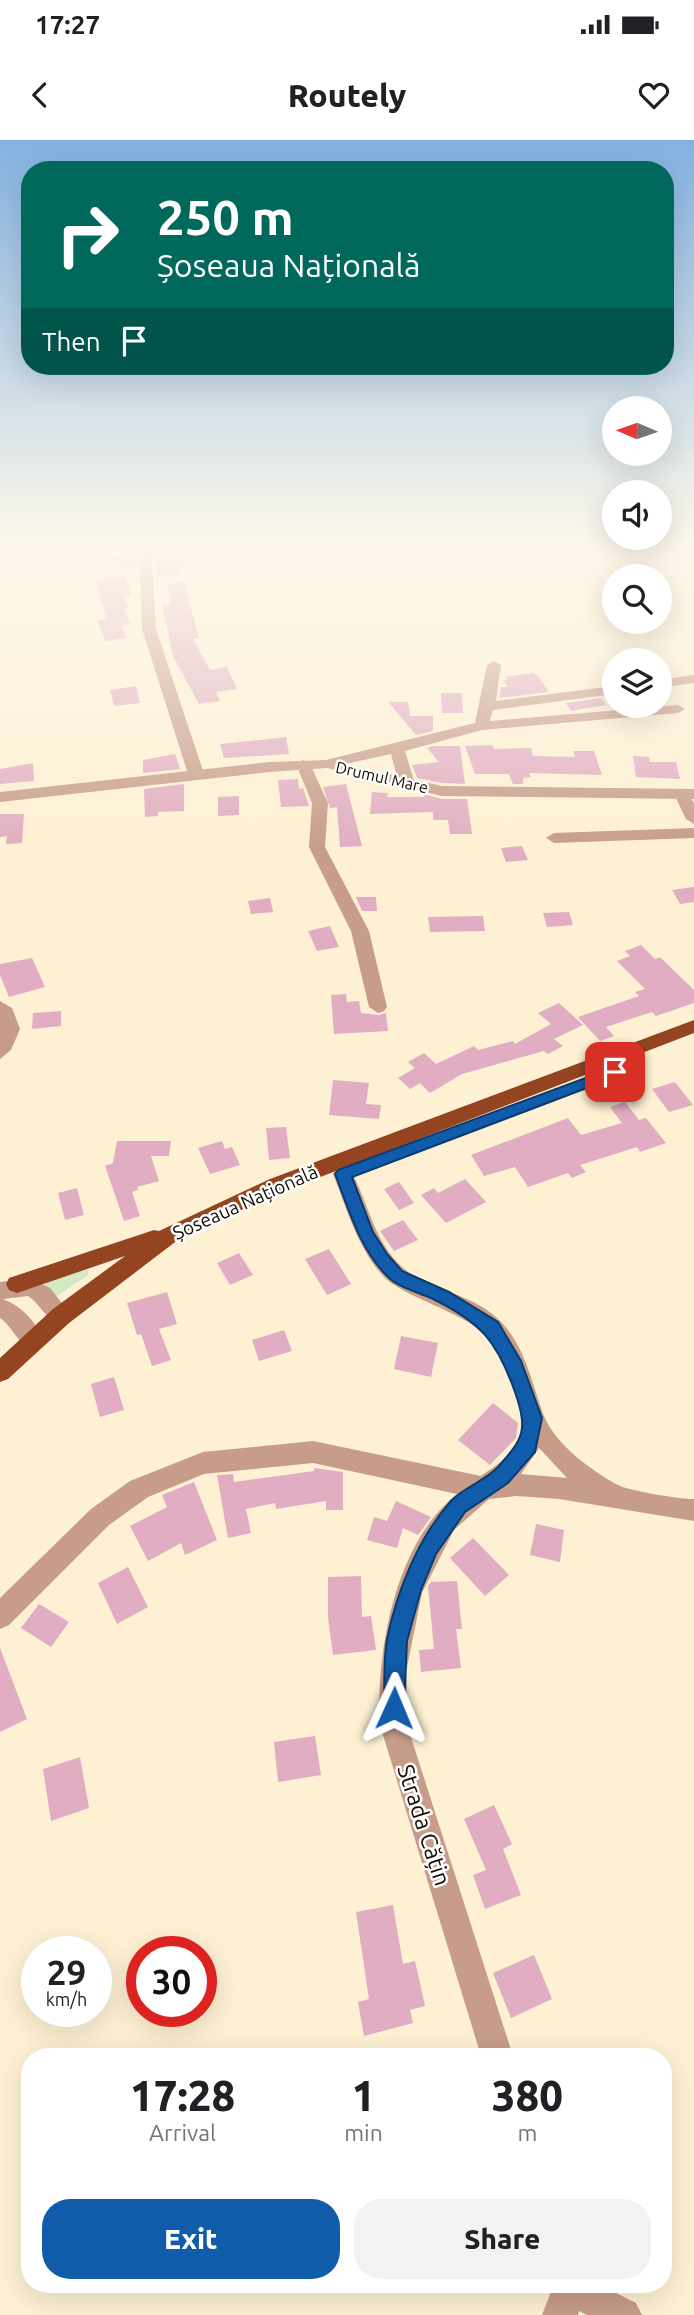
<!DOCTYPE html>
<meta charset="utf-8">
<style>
body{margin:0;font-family:Ubuntu,sans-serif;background:#f2f2f2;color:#202124;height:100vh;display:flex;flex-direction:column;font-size:26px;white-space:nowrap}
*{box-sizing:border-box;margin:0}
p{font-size:23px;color:#757577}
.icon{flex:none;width:38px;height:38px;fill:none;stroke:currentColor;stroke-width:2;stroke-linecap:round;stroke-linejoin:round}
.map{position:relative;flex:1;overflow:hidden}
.details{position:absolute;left:21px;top:1908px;width:651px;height:245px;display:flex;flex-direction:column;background:#fff;border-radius:28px;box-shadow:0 7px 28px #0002}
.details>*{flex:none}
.guide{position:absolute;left:21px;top:21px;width:653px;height:214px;border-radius:28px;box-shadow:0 7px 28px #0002;background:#00695c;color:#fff;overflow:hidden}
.needle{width:46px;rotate:272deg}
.tools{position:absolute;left:602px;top:256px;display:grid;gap:14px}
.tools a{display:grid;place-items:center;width:70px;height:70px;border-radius:50%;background:#fff;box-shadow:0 7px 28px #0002;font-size:35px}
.speed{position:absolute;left:21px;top:1796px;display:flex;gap:14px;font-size:35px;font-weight:700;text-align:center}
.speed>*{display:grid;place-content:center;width:91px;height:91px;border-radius:50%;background:#fff;box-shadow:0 7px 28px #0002;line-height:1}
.speed small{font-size:18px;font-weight:400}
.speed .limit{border:10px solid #d22;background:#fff;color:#111}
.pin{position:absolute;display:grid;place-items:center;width:60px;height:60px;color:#fff;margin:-30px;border-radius:14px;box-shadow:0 4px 10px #0006}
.me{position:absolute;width:77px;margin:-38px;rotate:1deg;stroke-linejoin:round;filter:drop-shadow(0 0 5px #0008)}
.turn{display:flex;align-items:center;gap:24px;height:147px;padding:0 21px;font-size:32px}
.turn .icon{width:91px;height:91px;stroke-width:2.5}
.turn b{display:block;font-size:49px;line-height:60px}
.then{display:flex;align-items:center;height:66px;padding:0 21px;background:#0003;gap:14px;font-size:26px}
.eta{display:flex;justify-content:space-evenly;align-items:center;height:119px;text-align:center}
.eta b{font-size:42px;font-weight:800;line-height:49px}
.action{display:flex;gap:14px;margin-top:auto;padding:14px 21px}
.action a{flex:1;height:80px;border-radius:28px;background:#105baa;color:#fff;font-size:28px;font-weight:800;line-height:80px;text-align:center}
.action a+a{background:#f2f2f2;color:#202124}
.status{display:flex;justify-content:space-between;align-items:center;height:49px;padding:0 35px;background:#fff;direction:ltr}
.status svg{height:19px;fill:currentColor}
header{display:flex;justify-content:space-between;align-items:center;height:91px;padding:0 21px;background:#fff;font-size:32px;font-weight:800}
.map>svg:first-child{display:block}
</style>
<div class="status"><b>17:27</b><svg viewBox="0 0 49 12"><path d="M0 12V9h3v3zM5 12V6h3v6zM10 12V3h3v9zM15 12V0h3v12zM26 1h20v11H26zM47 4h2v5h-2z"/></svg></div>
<header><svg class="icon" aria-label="back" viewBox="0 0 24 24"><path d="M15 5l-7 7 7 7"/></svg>Routely<svg class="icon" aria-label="heart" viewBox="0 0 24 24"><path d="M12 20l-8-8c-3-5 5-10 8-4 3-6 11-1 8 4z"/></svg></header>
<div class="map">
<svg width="694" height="2175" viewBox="0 0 694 2175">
<rect width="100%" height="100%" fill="#fdf0d3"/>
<polygon fill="#d4e8c4" points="82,1127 88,1130 88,1135 54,1158 40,1143"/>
<g fill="#e0adc2">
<polygon points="116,407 137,407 137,427 126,430 110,417 125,413"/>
<polygon points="154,407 200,407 175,436 157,437"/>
<polygon points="124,435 132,457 124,458 130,468 124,469 130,484 122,485 127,498 105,501 97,480 107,479 95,442"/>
<polygon points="184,442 199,498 193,499 210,530 227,527 237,549 216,552 220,561 199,564 173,516 162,465 170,464 168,444"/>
<polygon points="533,533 539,537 549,552 499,558 501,547 508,547 503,540 507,540 505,537"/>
<polygon points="136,546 140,563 114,566 110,550"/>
<polygon points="441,553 462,553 463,573 442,573"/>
<polygon points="601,558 606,565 571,571 566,563"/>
<polygon points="388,562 408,562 410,576 433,576 433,591 416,595"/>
<polygon points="286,597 289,614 224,618 220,604"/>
<polygon points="492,605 494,609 531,608 533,616 575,617 573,611 594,611 602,635 529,633 531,637 523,638 523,644 513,644 509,634 475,634 465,606"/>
<polygon points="433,606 460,606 465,644 442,643 417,638 412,625 439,622 427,608"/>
<polygon points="175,614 180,629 143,633 143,620"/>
<polygon points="633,616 649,617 650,622 676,622 680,639 636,637"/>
<polygon points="33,623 34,641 0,644 0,629"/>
<polygon points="298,639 299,649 303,648 309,666 281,667 278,640"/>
<polygon points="184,644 184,671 158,672 158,676 145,677 144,649"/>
<polygon points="346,644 362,706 340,707 337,667 330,668 323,647"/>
<polygon points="372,652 388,653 387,657 424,657 423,654 442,659 467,659 472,694 450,694 448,680 433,680 433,672 370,674"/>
<polygon points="239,656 239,675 218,676 218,657"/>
<polygon points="0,674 24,674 22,703 6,704 7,696 0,697"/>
<polygon points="522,706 528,720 506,722 501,708"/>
<polygon points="694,747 694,762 680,764 672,750"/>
<polygon points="356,757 376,757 377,771 362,771"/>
<polygon points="270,758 273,772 251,774 248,761"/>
<polygon points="569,772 573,785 547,787 543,773"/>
<polygon points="483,776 485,791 430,792 428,777"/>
<polygon points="330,786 339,807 317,811 308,791"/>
<polygon points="641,805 655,819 660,817 694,850 694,863 656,876 652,872 606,887 614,896 600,901 578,877 639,856 635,852 645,849 617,821 630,816 625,811"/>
<polygon points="32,818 45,847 9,857 0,835 0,824"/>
<polygon points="346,854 347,862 359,861 361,873 379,875 386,873 388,891 334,894 331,855"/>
<polygon points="559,863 583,885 554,899 563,906 548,914 544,911 462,934 430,953 420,943 410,949 398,938 415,928 408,922 424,913 436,924 474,906 478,910 513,901 515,904 551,884 538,873"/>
<polygon points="61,871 61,886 32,889 33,873"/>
<polygon points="333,940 369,943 366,964 381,965 379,979 329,975"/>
<polygon points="675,942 693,965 669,972 652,949"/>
<polygon points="625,962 639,980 646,978 666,1003 640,1012 637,1007 580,1025 586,1032 572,1038 568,1033 528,1047 515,1027 484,1036 471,1015 568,978 581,995 622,983 610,967"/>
<polygon points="286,987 290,1018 269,1020 266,988"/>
<polygon points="117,1001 171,1001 169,1016 151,1016 159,1041 137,1047 138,1050 132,1052 140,1076 124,1081 105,1026 113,1023"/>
<polygon points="222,1001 225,1009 232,1007 240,1025 210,1034 198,1008"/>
<polygon points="465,1039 486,1062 446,1083 421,1055 434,1048 438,1053"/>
<polygon points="399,1042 414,1063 399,1070 384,1049"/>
<polygon points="77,1048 84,1075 65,1080 58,1053"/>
<polygon points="403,1080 418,1100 394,1111 380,1091"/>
<polygon points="329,1109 351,1144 327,1155 305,1119"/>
<polygon points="239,1113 253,1135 230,1145 217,1123"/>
<polygon points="167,1152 177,1184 159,1189 171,1220 152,1226 141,1194 137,1195 127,1163"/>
<polygon points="284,1190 292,1211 259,1221 252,1200"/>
<polygon points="401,1196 438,1203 431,1237 394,1229"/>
<polygon points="114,1237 124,1270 100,1277 91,1244"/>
<polygon points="493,1263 518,1283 516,1298 490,1325 458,1300"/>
<polygon points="314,1328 343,1332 343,1370 326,1370 326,1361 276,1369 275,1363 246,1369 251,1393 228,1398 217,1335 233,1334 234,1342 314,1331"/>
<polygon points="194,1342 217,1400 185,1415 181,1403 148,1421 130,1386 167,1367 162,1355"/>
<polygon points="396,1361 431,1377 418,1395 403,1388 397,1408 367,1400 374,1377 387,1381"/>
<polygon points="536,1384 564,1390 560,1422 530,1415"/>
<polygon points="473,1398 509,1435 485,1456 450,1418"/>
<polygon points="128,1427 148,1467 117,1484 98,1443"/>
<polygon points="361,1436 362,1477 371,1476 376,1510 333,1515 328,1478 328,1437"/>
<polygon points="457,1441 462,1489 456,1489 461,1528 421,1532 419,1510 434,1509 428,1446 431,1442"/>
<polygon points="39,1464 69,1482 51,1507 21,1488"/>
<polygon points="0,1508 27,1579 0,1592"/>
<polygon points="315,1596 321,1635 278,1642 274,1602"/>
<polygon points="80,1617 89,1668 51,1681 43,1629"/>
<polygon points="494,1665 512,1704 503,1709 521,1755 485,1769 473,1735 486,1730 464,1679"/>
<polygon points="393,1765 403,1824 415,1821 425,1866 410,1870 413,1883 364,1896 358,1862 369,1859 356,1772"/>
<polygon points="534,1815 552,1859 511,1878 493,1833"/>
</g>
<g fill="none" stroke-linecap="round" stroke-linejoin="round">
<g fill="#c79c8b" fill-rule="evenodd">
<polygon points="139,407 151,407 156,489 204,634 201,637 191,637 188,634 142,489"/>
<polygon points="494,521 501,525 496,561 614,546 614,554 493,570 490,581 678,565 685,569 678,573 482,590 405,611 415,644 407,649 399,644 391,614 327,628 320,624 322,621 475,583 487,525"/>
<polygon points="694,535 694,543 660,548 660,540"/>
<polygon points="303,620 310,624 328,663 325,707 369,791 387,867 384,871 378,873 369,867 351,791 309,707 312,663 296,624"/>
<polygon points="682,649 687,651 694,663 694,684 686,679 674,654"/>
<polygon points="694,688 694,698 554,703 546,698 554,693"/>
<polygon points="0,861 12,868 20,889 11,910 0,919"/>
<path d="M343,1026l7,3c18,32 23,71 52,98 26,24 74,26 101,57 23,26 29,60 41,92 12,29 47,54 72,68 11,7 64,15 78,15v22l-135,-22 -43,-3 -27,3 -35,31 -32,63 -16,79 3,59 104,325h-32l-101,-331c-4,-75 15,-182 77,-231l-144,-31 -109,11 -56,23 -39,28 -100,100 -9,4v-31l91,-89 39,-28 73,-29 110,-11 168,35c14,-10 36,-23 39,-41 7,-32 -20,-91 -46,-109 -24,-17 -71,-31 -89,-48 -27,-28 -38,-69 -52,-104l3,-5zM539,1308l28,30 -46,-4z"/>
<polygon points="554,2144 598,2144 636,2163 642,2175 587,2175 579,2171 578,2175 542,2175"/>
</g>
<g fill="#c79c8b" fill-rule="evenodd">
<polygon points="327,620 442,646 694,649 694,659 442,656 327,628 269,632 0,662 0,652 269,622"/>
<path d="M28,1138l22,10 22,28 -3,7c-19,6 -27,-18 -41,-27l-25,3c20,8 32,22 41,41l-3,7c-20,7 -26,-19 -41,-29v-36z"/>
</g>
<polygon fill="#944421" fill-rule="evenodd" points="694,880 694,893 284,1051 183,1096 69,1183 8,1239 0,1242 0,1218 53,1169 125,1116 17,1153 9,1150 6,1144 9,1138 154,1090 159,1091 270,1039"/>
</g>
<linearGradient id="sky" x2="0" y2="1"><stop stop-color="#83b1e0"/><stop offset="0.57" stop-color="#fef8eb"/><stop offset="1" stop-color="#fef8eb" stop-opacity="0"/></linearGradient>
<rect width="694" height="711" fill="url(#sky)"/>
<path fill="#105baa" stroke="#0a3b6e" stroke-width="2" d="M615,927l6,1v7l-269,102 21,55 14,22 15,17 47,21 49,30 23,39 21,57 -7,34 -27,31 -43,29 -29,42 -15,36 -14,51 -3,67 -3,7 -7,3 -7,-3 -3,-7c1,-22 -1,-47 3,-69 10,-48 31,-101 64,-138 13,-14 34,-20 47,-34 26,-29 30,-37 17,-75 -18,-51 -34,-70 -84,-94 -14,-6 -33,-11 -43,-21 -28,-27 -39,-67 -53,-103l3,-4z"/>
<g text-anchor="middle" stroke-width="5" stroke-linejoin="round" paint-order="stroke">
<g font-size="16" fill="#100b02" stroke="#fefefe">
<text transform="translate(382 637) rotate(13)" y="6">Drumul Mare</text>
</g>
<g font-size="19" fill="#100b02" stroke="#fefefe">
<text transform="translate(245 1062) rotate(-24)" y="7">Șoseaua Națională</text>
</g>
<g font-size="23" fill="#100b02" stroke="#fefefe">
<text transform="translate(424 1685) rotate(72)" y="8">Strada Cățin</text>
</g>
</g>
</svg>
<div class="tools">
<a><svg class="needle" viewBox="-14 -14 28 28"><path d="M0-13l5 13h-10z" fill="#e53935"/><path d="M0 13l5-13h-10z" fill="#757577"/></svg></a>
<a><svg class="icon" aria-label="sound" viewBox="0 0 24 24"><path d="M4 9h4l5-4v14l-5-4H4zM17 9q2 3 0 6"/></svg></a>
<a><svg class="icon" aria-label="search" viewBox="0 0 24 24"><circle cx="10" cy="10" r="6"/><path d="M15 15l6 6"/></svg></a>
<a><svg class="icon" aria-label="layers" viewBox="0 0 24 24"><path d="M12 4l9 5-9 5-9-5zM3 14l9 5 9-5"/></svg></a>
</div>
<div class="speed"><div>29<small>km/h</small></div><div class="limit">30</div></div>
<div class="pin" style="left:615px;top:932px;background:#d93025"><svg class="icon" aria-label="arrive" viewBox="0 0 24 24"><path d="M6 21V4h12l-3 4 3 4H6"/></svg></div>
<svg class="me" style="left:394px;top:1568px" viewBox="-20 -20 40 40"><path d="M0-17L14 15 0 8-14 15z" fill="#105baa" stroke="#fff" stroke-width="4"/></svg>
<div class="guide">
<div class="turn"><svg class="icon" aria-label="right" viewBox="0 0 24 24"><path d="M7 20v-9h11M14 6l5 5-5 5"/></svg><div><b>250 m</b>Șoseaua Națională</div></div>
<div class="then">Then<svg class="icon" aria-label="arrive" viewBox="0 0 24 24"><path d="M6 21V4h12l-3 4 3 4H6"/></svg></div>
</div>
<section class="details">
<div class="eta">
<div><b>17:28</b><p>Arrival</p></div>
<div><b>1</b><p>min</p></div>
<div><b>380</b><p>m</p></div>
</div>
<div class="action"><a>Exit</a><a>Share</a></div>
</section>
</div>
